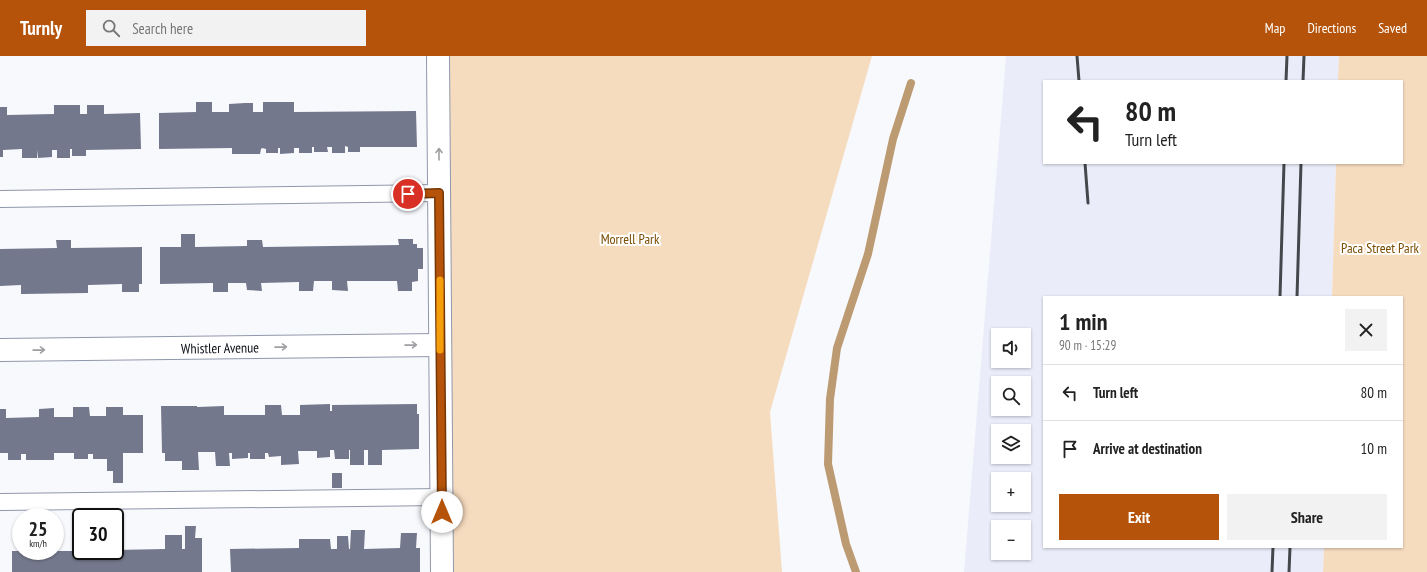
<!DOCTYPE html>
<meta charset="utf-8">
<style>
body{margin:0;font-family:"PT Sans Narrow",sans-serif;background:#f2f2f2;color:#222;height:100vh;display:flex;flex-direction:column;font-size:15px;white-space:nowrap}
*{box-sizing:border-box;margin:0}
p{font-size:13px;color:#767676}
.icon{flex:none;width:22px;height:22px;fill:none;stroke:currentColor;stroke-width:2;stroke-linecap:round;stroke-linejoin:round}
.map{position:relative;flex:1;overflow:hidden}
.panel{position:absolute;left:1043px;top:240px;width:360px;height:252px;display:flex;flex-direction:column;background:#fff;border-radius:0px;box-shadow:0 1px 3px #0004}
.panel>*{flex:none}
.hud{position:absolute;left:1043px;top:24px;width:360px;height:84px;border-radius:0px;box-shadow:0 1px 3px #0004;background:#fff;color:#222;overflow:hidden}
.tools{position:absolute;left:991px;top:272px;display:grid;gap:8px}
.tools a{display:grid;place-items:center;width:40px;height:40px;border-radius:0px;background:#fff;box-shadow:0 1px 3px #0004;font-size:20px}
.speed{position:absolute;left:12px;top:452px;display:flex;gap:8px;font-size:20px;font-weight:700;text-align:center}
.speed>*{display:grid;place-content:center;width:52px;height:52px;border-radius:50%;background:#fff;box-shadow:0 1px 3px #0004;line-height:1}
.speed small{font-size:10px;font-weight:400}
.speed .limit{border:2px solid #111;border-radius:6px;background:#fff;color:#111}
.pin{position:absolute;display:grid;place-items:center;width:34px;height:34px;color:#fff;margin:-17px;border:2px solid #fff;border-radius:50%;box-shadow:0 1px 4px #0007}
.me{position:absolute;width:44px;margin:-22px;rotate:0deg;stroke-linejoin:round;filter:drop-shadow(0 0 3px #0008)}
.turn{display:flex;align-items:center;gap:14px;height:84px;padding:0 16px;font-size:18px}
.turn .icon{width:52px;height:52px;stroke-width:2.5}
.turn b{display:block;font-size:28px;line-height:34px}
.round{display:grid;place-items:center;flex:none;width:42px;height:42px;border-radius:0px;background:#f2f2f2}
.headline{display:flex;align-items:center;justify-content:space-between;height:68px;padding:0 16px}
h1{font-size:24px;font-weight:700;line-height:30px}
.cta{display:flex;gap:8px;margin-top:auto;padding:8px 16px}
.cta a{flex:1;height:46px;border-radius:0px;background:#b45309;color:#fff;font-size:16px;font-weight:700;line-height:46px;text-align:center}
.cta a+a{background:#f2f2f2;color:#222}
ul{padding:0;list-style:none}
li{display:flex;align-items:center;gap:12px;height:56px;padding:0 16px;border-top:1px solid #e0e0e0}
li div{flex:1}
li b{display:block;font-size:15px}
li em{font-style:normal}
header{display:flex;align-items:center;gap:24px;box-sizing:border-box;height:56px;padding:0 20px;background:#b45309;color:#fff}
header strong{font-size:19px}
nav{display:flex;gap:22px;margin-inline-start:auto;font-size:14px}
.search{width:280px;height:36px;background:#f2f2f2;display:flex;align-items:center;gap:10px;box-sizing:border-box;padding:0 14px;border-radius:0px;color:#767676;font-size:15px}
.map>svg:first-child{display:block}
</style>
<header>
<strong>Turnly</strong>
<div class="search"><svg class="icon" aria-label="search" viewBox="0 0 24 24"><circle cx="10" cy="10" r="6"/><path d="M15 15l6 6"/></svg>Search here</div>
<nav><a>Map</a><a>Directions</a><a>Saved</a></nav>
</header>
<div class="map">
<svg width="1427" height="516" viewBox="0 0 1427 516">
<rect width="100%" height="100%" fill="#f8f9fd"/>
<path fill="#eaedf9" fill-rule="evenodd" d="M1006,0h333l-1,25h-294v82h292l-4,134h-288v250h280l-1,25h-359zM998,279h26v26h-26zM998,327h26v26h-26zM998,375h26v26h-26zM998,423h26v26h-26zM998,471h26v26h-26z"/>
<g fill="#f6dcbf">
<polygon points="444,0 872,0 770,356 782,516 450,516"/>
<polygon points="1339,0 1427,0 1427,516 1323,516 1324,491 1402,491 1402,241 1332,241 1336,107 1402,107 1402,25 1338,25"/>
</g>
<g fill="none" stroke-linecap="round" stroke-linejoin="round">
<polyline stroke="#bc9a72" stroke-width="8" points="856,516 846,488 828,408 830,343 837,292 868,198 893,83 911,27"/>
</g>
<g fill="#73788c">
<polygon points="196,46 212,46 212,56 229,56 229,48 245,47 253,47 253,56 263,56 263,46 294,46 294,56 416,55 417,91 360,91 360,96 348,96 348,91 345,90 345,97 332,97 332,91 327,91 328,96 314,96 314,91 312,91 312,97 299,97 299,92 294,92 294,97 280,98 280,92 278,92 278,97 266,97 266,93 262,92 261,93 260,98 232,98 232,92 159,93 159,57 196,56"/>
<polygon points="54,49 80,49 80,58 87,58 87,49 104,49 104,58 140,57 141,93 86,94 86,100 72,100 72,93 70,93 70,102 57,102 57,94 52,94 52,101 38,102 38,94 37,102 22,102 22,93 3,94 3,101 0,101 0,51 7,51 7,59 54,58"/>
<polygon points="181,178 195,178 195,191 247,190 247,184 262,184 263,191 399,189 398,183 413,183 413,188 417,188 417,192 423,192 423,213 418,213 418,225 412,226 412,235 398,235 397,225 347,225 348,235 332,234 332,225 314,225 313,235 299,235 299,226 261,227 262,235 247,234 246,227 228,227 228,236 213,236 213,227 160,228 160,191 181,191"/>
<polygon points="56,184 71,184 71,192 142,191 142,228 139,228 139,236 122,236 122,228 89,229 88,229 88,237 23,238 21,238 21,229 0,230 0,193 57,192"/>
<polygon points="330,348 330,355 332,355 332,349 417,348 417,358 419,358 419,393 382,394 382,409 368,409 368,394 364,394 364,409 350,409 350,394 349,394 349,403 335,403 334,394 330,394 330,401 317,402 317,395 298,395 299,408 281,409 281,400 269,401 268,397 265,397 265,403 250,403 250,397 248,397 248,402 232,403 232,397 229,397 230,410 216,410 215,396 198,396 199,414 182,414 182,405 165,405 165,397 162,397 161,350 197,350 197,351 198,351 224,350 224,359 265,359 265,349 281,349 282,359 300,359 300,349"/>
<polygon points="73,351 89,351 90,360 106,360 106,351 123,351 123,359 143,359 143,397 123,397 123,427 113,427 113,415 107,415 107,403 93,403 93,398 88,398 88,403 74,403 74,397 54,397 54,404 26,404 26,398 21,398 21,404 8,404 8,397 0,397 0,353 6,353 6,362 39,361 39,353 54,352 54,361 73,361"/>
<rect x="332" y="417" width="10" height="15"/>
<polygon points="185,470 196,470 195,482 202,482 202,516 12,516 12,495 115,495 115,494 165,493 165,479 182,479 182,493 185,493"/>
<polygon points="351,474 365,474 364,493 400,492 401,477 417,477 416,492 420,492 420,516 231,516 230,493 299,492 299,483 330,483 331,493 337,493 337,480 348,480 349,493 350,493"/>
</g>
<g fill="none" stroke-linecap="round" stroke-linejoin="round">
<g stroke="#9197ab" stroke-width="18">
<g id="service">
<polyline points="0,143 439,137"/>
<polyline points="0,446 442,441"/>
</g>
</g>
<g stroke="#9197ab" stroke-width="24">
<g id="minor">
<polyline points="438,0 442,516"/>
<polyline points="0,294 440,289"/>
</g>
</g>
<use href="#service" stroke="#fff" stroke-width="16"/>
<use href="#minor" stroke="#fff" stroke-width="22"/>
<g stroke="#45474d" stroke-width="3">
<polyline points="1077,0 1079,25"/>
<polyline points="1286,25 1287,0"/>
<polyline points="1303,25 1304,0"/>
<polyline points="1085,107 1088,147"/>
<polyline points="1280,241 1284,107"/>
<polyline points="1297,241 1301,107"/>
<polyline points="1272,516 1273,491"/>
<polyline points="1289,516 1290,491"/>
</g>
</g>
<defs><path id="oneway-shaft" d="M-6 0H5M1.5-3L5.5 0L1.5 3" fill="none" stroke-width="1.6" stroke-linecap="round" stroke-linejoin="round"/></defs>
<g stroke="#9e9fa2">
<use href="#oneway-shaft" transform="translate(439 98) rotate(-90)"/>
<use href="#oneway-shaft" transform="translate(411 289) rotate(-1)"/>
<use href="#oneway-shaft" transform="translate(281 291) rotate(-1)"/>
<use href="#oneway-shaft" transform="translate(39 294) rotate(-1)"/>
</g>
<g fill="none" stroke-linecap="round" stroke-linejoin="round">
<g stroke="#753606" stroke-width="10">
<polyline id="route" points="408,138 439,137 442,456"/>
</g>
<use href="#route" stroke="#b45309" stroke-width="7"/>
<polyline stroke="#f59e0b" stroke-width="7" points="440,224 440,294"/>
</g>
<g text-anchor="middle" stroke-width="4" stroke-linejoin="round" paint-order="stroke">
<g font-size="14" fill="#794c00" stroke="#fff">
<text x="630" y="188">Morrell Park</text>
<text x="1380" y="197">Paca Street Park</text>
</g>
<g font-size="14" fill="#0d0f16" stroke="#fff">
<text transform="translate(220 292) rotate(-1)" y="5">Whistler Avenue</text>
</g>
</g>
</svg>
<div class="tools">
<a><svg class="icon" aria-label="sound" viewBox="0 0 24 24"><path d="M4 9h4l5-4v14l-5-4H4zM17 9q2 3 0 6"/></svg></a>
<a><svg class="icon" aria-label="search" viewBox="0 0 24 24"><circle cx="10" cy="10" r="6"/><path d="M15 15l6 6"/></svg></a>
<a><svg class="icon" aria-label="layers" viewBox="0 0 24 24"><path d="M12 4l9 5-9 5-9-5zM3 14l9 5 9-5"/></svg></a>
<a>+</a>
<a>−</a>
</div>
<div class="speed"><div>25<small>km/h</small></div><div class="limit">30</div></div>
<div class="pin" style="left:408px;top:138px;background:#d93025"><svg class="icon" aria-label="arrive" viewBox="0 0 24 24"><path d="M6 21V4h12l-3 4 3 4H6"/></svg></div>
<svg class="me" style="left:442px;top:456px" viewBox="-20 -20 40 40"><circle r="19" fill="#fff"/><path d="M0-13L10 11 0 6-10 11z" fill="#b45309"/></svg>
<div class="hud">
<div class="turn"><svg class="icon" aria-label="left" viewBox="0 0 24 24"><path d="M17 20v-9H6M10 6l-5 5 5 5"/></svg><div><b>80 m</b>Turn left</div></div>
</div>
<section class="panel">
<div class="headline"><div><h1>1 min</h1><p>90 m · 15:29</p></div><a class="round"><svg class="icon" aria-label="close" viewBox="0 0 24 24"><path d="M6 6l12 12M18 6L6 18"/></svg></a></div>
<ul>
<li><svg class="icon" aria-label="left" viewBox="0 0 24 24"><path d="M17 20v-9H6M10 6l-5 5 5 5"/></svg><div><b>Turn left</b></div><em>80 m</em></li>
<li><svg class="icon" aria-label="arrive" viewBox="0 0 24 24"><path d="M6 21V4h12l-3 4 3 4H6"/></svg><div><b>Arrive at destination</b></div><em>10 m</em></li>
</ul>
<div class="cta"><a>Exit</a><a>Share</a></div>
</section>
</div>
